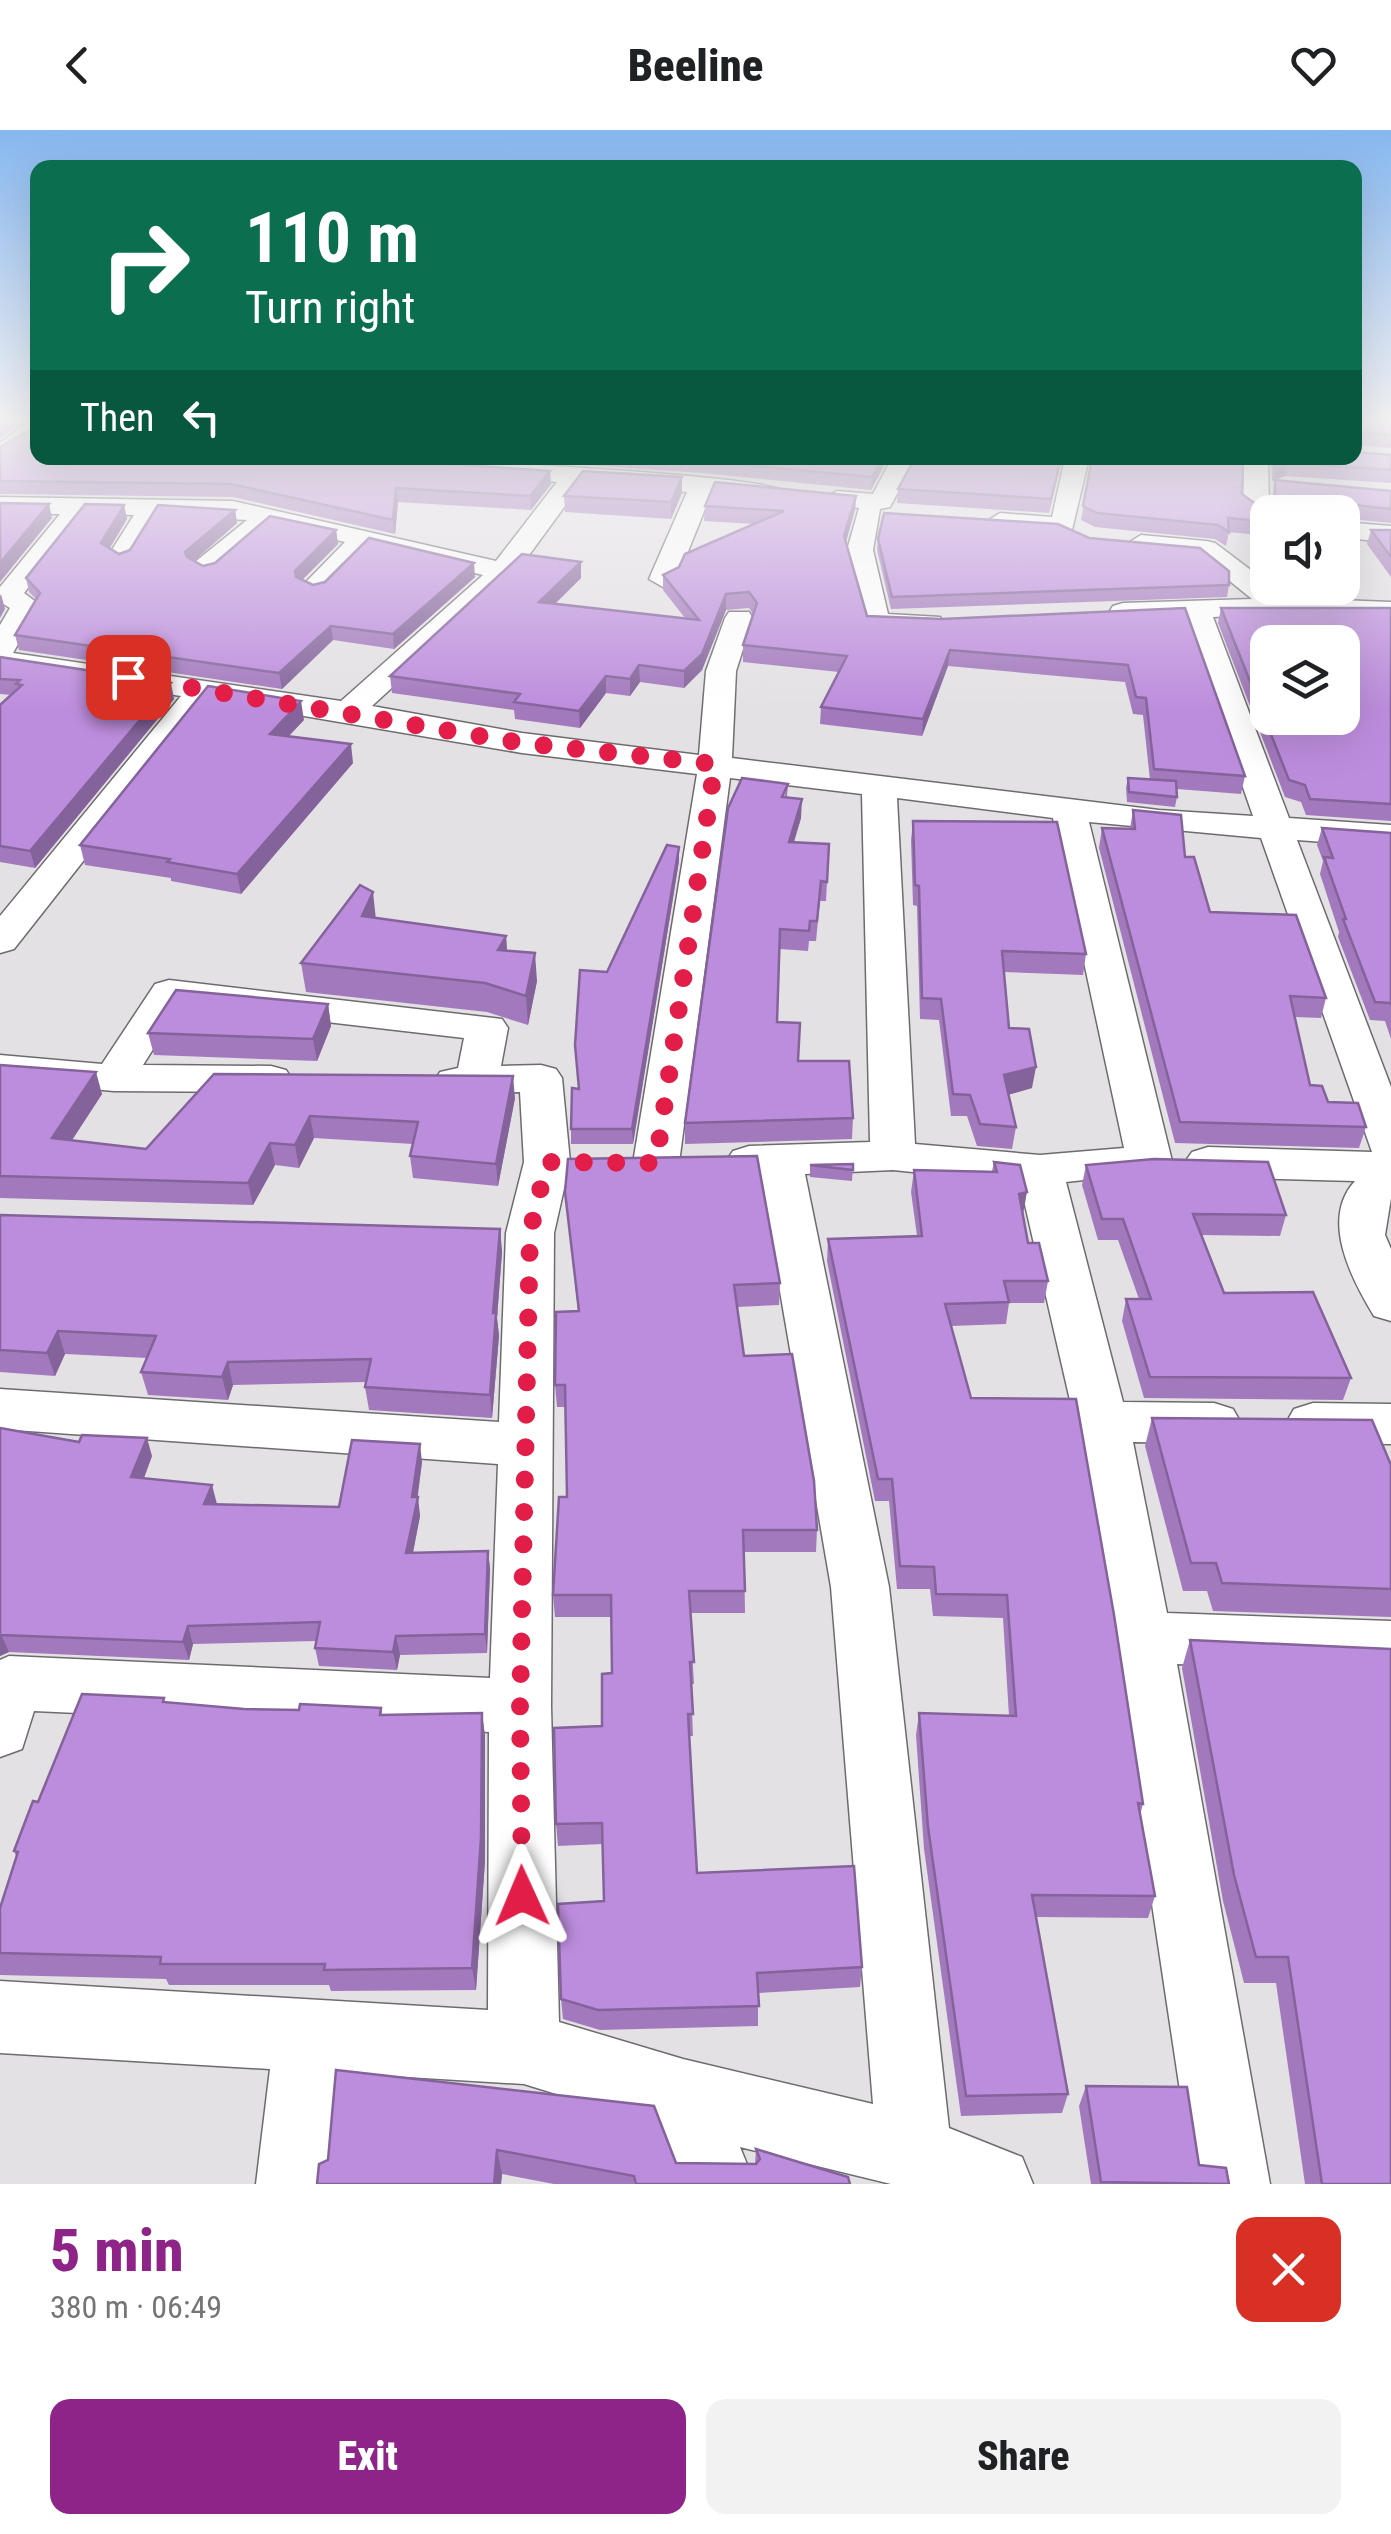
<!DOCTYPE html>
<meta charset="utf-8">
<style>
body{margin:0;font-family:"Roboto Condensed",sans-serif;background:#f2f2f2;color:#202124;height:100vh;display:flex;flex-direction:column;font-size:38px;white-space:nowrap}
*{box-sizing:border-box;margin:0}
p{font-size:32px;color:#757577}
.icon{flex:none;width:55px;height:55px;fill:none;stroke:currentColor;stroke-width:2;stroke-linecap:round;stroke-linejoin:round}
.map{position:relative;height:2054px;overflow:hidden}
.drawer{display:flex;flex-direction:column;background:#fff;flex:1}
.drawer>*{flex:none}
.guide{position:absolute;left:30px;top:30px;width:1332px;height:305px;border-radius:20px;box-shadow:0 10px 40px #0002;background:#0b6e4f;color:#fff;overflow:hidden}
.fabs{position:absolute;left:1250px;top:365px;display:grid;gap:20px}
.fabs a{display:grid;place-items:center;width:110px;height:110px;border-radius:20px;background:#fff;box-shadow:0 10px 40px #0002;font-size:50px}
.pin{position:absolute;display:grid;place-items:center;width:85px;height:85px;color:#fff;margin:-42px;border-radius:20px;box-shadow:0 5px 15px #0006}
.me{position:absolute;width:110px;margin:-55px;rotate:359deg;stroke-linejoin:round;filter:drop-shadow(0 0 8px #0008)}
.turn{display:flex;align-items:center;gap:35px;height:210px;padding:0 50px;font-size:45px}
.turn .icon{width:130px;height:130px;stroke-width:2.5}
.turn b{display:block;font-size:70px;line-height:85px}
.then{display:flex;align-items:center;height:95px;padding:0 50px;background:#0003;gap:20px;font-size:38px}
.round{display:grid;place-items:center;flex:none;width:105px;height:105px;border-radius:20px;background:#f2f2f2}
.headline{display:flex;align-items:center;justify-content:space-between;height:170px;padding:0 50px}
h1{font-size:60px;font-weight:800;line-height:75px;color:#8e2488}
.button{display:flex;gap:20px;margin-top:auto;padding:20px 50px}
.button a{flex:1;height:115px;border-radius:20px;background:#8e2488;color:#fff;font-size:40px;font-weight:800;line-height:115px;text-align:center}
.button a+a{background:#f2f2f2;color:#202124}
header{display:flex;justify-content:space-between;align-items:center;height:130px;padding:0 50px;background:#fff;font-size:45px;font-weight:800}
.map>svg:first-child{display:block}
</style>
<header><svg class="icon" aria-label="back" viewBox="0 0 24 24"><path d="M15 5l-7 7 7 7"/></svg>Beeline<svg class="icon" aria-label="heart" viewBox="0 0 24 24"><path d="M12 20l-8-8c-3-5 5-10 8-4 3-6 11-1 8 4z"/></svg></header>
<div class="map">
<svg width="1391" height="2054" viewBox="0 0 1391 2054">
<rect width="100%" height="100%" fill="#e4e1e5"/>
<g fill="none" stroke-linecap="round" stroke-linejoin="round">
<g stroke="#6e6b6f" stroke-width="3">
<g id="minor">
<polygon points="28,292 38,292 38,306 0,331 0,313"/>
<polygon points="427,328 452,328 441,340 433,342 421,335"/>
<polygon points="892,328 916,328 890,377 880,379 873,420 888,484 940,487 944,493 940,499 866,498 847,420 859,378 828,373 825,368 837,361 873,364"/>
<polygon points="1065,328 1089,328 1072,400 991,396 987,391 1000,383 1052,387"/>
<polygon points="1244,328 1268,328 1269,378 1265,383 1256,386 1243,378"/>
<path d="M488,332c39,3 284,15 297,30l-12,7 -62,-5 -34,85 -14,8 -14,-8 38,-87 -106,-8 -68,93 -141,129 150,27 177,22 7,-84 19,-53 4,-6h20l4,6 -17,53 -4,87 427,52 94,6 -69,-198h-71l-4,-6 4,-6 10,-3 129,-4 -53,-43 -58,-5 -13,-8 13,-8 65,6 9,2 53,40v5l18,10 105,4v18l-112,-6 -66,3 76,201 102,7v22l-94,-7 94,247v111l-6,37 6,14v72l-17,-5c-23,-38 -54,-97 -19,-135l-147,-4 -16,-5 -7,-10 7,-10 16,-5 164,5 -111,-314 -172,-16 83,339 -7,10 -99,11 57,220 91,1 19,6 8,14 -8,14 -19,6 -81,-1 34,171 224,8v52l-214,-9 93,520h-76l-82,-547 -37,-215 -55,-239 -127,-13 -88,4 84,413 60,541 73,29 11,27h-142l-151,-37 15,37h-76l-22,-59 -133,-41 -182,-11 -10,111h-76l14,-115 -270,-16v-72l488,29 1,-278 -455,-21 -12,38 -22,8v-97l9,-4 481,22 8,-214 -498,-35v-40l499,33 7,-189 18,-71 -4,-70 -65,2 -15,-4 -6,-9 6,-9 18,-4 6,-30 -283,-33 -38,60 128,1 15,4 6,9 -6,9 -15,4 -157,-1 -114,-10v-26l102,9 53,-80 14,-4 333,39 6,9 -7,38 40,-1 15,4 6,9 8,84 -16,71 -3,473 8,316 124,37 190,45 -42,-517 -71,-412 -27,-4 -7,-10 7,-10 16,-5 121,-4 -8,-348 -132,-16 -51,385 -7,10 -16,5 -16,-5 -7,-10 64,-389 -175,-21 -312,-53 -196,249 -14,4v-37l181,-220 -181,-27v-44l10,-17 -10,-6v-15l60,-73 -60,-1v-16l233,4 263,60 61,-79 -78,-8 -3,-5 3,-5zM86,384l48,1 -26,41 13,8 9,-2 29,-47 88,5 -52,42 -4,6 14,8 10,-2 56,-49 74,17 -45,46 14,8 10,-2 45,-46 114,27 -142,126 -328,-48 27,-48 -16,-12zM897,668l156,20 71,330 -84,7 -125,-11z"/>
<polygon points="1342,392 1391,396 1391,412 1342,408"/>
<polygon points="1313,1273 1391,1274 1391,1314 1313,1313 1294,1307 1286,1293 1294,1279"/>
</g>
</g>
<use href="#minor" fill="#fff" fill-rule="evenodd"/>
</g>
<g fill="#a379be">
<polygon points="1355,292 1391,292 1391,318 1355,315"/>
<polygon points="0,317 551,354 531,380 398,372 395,404 233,367 0,364"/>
<polygon points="1391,325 1391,353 1285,346 1275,350 1391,361 1391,393 1342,388 1342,382 1268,382 1268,406 1229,402 1226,416 1215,409 1095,397 1081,390 1092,328 1242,364 1257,375 1269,373 1272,369 1275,350 1272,351 1271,328 1355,328"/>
<polygon points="480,328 888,328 871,360 703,343"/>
<polygon points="1062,328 1049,383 897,373 898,359"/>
<polygon points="682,347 682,363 671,389 565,382 564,366"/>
<polygon points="856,366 855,380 846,412 867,486 942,489 1185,478 1245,646 1241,664 1177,659 1177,667 1175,677 1127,672 1126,658 1128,648 1150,650 1143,585 1133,584 1125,552 948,536 922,606 820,594 821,577 839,542 743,532 743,515 753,484 749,478 726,480 702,540 684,558 640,552 630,566 606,563 580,598 515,589 514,580 392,563 390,546 581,432 581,448 555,474 685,488 663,460 663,445 754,394 704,391 705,376"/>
<polygon points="124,375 127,389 110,418 119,424 235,380 237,393 194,431 203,436 336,400 338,414 302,450 313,455 475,447 394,519 333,510 282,559 19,520 15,505 36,469 29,462 26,448"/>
<polygon points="1371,400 1391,400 1391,447 1367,414"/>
<polygon points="1089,408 1229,455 1227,467 891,479 877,420 878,409"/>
<polygon points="1221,478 1391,478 1391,691 1306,685 1301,672 1285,667 1218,493"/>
<polygon points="0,527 174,569 35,738 0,732 0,575 11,565 0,564"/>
<polygon points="304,590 288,606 353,633 241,764 171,751 171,748 85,735 80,715"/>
<polygon points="788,654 787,667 801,688 794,712 829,714 826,771 820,771 816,811 809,811 808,821 780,819 777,892 798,931 853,988 852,1009 685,1014 685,993"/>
<polygon points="1133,680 1185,727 1210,782 1326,868 1321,888 1295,887 1310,955 1328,972 1366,997 1359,1018 1175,1013 1099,718 1102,698 1130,699"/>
<polygon points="913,691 1086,824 1083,845 1004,842 1009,898 1032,958 1008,965 1016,997 1012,1019 977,1016 967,986 951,986 939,890 920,889 917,776 913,775 911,710"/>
<polygon points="1322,698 1391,703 1391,909 1385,891 1370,890 1338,807 1339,802 1320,744 1323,731 1317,715"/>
<polygon points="679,717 679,731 633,1014 571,1014 571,999 578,958 607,842"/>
<polygon points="376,788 506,806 507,821 537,851 528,895 487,882 306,862 301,833"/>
<polygon points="328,874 331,896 317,931 154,925 148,903"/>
<polygon points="0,935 102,964 72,1010 146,1019 214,944 515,968 498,1056 413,1048 410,1026 413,1014 314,1008 299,1038 275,1035 253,1075 0,1068"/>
<polygon points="994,1032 1023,1084 1028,1113 1048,1151 1044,1173 1009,1173 1006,1194 951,1196 971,1268 1143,1674 1140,1685 1155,1766 1148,1788 1036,1787 1068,1964 1062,1983 961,1986 924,1719 916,1605 919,1583 1009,1586 1003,1488 933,1486 930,1459 897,1459 889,1371 875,1371 827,1131 828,1109 917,1106 911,1062 914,1040 992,1041"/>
<polygon points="853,1034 852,1051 810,1047 810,1035"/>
<polygon points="1086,1035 1286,1085 1280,1106 1201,1105 1224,1163 1351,1248 1343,1270 1144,1268 1122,1191 1126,1169 1139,1169 1118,1110 1098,1110 1082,1055"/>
<polygon points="565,1062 780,1153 779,1175 737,1177 744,1226 817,1400 816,1422 744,1422 745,1483 690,1483 694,1554 691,1554 693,1606 689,1606 697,1743 862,1837 860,1857 758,1863 758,1896 600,1900 563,1889 561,1869 604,1771 603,1714 558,1716 556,1694 602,1596 612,1543 611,1487 555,1487 553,1465 567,1367 565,1277 557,1277 555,1255 578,1181"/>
<polygon points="0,1085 500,1099 502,1122 497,1188 499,1206 492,1288 369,1280 365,1257 366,1252 233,1255 228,1270 148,1265 141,1242 147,1228 65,1224 55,1246 0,1242"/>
<polygon points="1152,1288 1391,1335 1391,1487 1213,1481 1207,1461 1183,1461 1145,1316"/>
<polygon points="0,1298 152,1326 144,1348 217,1374 339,1377 422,1332 417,1367 420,1386 413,1423 488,1421 490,1439 487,1523 400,1525 397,1540 319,1536 315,1518 316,1511 193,1514 189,1530 9,1522 0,1526"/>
<polygon points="1190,1510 1391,2054 1305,2054 1276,1853 1244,1853 1223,1771 1182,1538"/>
<polygon points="166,1573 244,1579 299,1580 381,1578 382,1585 482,1583 485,1606 485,1731 476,1860 331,1861 329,1855 169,1855 166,1849 0,1845 0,1778 16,1726 14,1721 38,1672"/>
<polygon points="336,1940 676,2033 755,2034 756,2019 850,2054 554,2054 502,2044 501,2054 317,2054 328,2030"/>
<polygon points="1086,1956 1199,2035 1229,2054 1091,2054 1079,1976"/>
</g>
<g fill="#84639b">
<polygon points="2,292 23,292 0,308 0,293"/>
<polygon points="882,328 888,328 871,360 872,347"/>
<polygon points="1061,328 1062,328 1049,383 1051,369"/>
<polygon points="1288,333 1285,346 1272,351 1275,338"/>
<polygon points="550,341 551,354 531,380 530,366"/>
<polygon points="682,347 682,363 671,389 671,372"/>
<polygon points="396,358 398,372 395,404 393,390"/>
<polygon points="856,366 855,380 843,421 844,406"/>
<polygon points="49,374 52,388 0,452 0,433"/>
<polygon points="124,375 127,389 104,427 101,413"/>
<polygon points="235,380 237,393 188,436 185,422"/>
<polygon points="336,400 338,414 297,455 295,441"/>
<polygon points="581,432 581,448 540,488 539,472"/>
<polygon points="474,433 475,447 394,519 393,504"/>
<polygon points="1,464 5,479 0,488 0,466"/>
<polygon points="726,464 726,480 702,540 684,558 684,541"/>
<polygon points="331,496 333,510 282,559 279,543"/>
<polygon points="950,520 948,536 922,606 923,589"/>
<polygon points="639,535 640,552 630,566 630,549"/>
<polygon points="606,546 606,563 580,598 579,581"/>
<polygon points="171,553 174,569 35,738 30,721"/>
<polygon points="301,571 304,590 273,623 270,604"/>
<polygon points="351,614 353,633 241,764 237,744"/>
<polygon points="802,669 801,688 788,731 789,712"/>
<polygon points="679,717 679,731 633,1014 632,999"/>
<polygon points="373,762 376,790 362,786"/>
<polygon points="506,806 508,834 498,820"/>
<polygon points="535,823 537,851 528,895 526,866"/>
<polygon points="328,874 331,896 317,931 313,909"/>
<polygon points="1036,937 1032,958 1000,967 1004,945"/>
<polygon points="96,942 102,964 59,1030 52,1008"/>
<polygon points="513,946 515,968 498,1056 496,1034"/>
<polygon points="310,986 314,1008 299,1038 295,1015"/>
<polygon points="270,1013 275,1035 253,1075 248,1053"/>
<polygon points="1027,1062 1023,1084 1019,1064"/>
<polygon points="500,1099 502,1122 497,1188 499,1206 492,1288 490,1265 493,1183"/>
<polygon points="58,1201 65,1224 55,1246 47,1223"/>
<polygon points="228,1232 233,1255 228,1270 222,1247"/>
<polygon points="147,1308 152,1326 137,1366 131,1347"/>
<polygon points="420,1314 422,1332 417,1372 418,1367 420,1386 409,1442 406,1423 412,1367"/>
<polygon points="212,1355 217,1374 204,1374"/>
<polygon points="488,1421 490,1439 487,1523 485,1504"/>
<polygon points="188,1496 193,1514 189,1530 183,1512"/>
<polygon points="1,1504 9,1522 0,1526 0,1505"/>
<polygon points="396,1506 400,1525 397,1540 393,1522"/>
<polygon points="482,1583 485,1606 485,1731 476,1860 472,1838"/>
<polygon points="497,2020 502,2044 501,2054 494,2054"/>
</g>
<g fill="#bd8ddd" stroke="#84639b" stroke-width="2.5" fill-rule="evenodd">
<polygon points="38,292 38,328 366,328 550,341 530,366 396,358 393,390 231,354 0,351 0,317 37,296"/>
<polygon points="1355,292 1391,292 1391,305 1358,302 1355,310"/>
<polygon points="1355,322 1391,325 1391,340 1288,333 1275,338 1274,328 1355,328"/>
<polygon points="668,328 882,328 872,347"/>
<polygon points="915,328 1061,328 1051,369 898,359"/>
<polygon points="1092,328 1243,328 1242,364 1257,375 1269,373 1275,367 1275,350 1391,361 1391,379 1346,374 1342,380 1279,375 1278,382 1268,382 1268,392 1228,388 1229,402 1218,395 1097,383 1083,376"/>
<polygon points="583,341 682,347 671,372 564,366"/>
<polygon points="715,352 856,366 844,406 867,486 942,489 1185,478 1245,646 1154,639 1146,568 1136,567 1128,535 950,520 923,589 821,577 847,526 743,515 757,473 749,462 726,464 702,524 684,541 639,535 630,549 606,546 579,581 514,572 520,564 390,546 522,424 581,432 539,472 699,490 663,445 679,437 685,424 784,381 705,376"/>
<polygon points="0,373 49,374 0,433"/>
<polygon points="85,374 124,375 101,413 119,424 130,420 158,375 235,380 185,422 187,427 203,436 215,433 270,386 336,400 295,441 296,447 313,455 325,452 369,408 474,433 393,504 331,496 279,543 15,505 40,463 26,448"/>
<polygon points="884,383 1058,394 1089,408 1200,418 1229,441 1229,455 892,467 878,409"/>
<polygon points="1371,400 1391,400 1391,427"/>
<path d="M1221,478h170v196l-81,-5 -5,-14 -16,-5zM1268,512h74v76h-74z"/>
<polygon points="0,527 171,553 30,721 0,716 0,575 22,555 16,554 20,550 0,549"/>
<polygon points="208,556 301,571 270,604 351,614 237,744 167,732 170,729 80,715"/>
<polygon points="742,648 788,654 782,667 802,669 789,712 829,714 827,752 821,751 817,791 810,791 809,801 780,799 777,892 800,893 798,931 849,931 853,988 685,993 728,678"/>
<polygon points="1128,648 1176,651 1177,667 1129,662"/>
<polygon points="1133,680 1181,685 1185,727 1194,727 1210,782 1296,785 1326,868 1290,866 1310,955 1322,956 1328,972 1358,973 1366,997 1180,992 1102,698 1135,699"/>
<polygon points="913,691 1057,692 1086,824 1002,821 1009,898 1029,899 1036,937 1004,945 1016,997 980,994 970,965 953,964 941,869 922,868 919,756 915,755"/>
<polygon points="1322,698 1391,703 1391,874 1390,873 1375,872 1343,789 1346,789 1324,727 1333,728"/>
<polygon points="667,715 679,717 632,999 571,999 572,958 579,959 575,915 580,840 607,842"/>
<polygon points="360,755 373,762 362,786 506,806 498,820 535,823 526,866 485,853 301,833"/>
<polygon points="176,860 328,874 313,909 148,903"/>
<polygon points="0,935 96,942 52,1008 146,1019 214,944 513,946 496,1034 410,1026 418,992 310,986 295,1015 270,1013 248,1053 0,1046"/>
<polygon points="757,1026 780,1153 734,1155 744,1226 792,1224 814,1351 817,1400 743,1400 745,1461 689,1461 694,1532 690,1532 693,1584 688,1584 697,1743 854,1736 862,1837 757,1843 759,1876 598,1880 561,1869 558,1774 604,1771 602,1693 556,1694 554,1598 602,1596 602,1544 612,1543 611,1465 553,1465 559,1367 567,1367 565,1255 555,1255 556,1182 579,1181 565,1062 568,1029"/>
<polygon points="1154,1029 1268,1032 1286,1085 1193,1084 1224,1163 1313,1162 1351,1248 1150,1247 1126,1169 1151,1169 1123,1089 1102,1089 1086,1035"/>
<polygon points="994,1032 1020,1035 1027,1062 1019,1064 1028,1113 1039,1113 1048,1151 1004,1151 1009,1172 945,1174 971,1268 1076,1269 1114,1485 1143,1674 1138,1673 1155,1766 1032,1765 1068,1964 966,1966 928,1697 919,1583 1016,1586 1007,1465 936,1464 934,1437 900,1436 892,1349 878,1349 828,1109 922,1106 914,1040 997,1042"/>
<polygon points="853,1034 853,1040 810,1035"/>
<polygon points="0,1085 500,1099 493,1183 496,1183 490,1265 365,1257 371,1229 228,1232 222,1247 141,1242 156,1206 58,1201 47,1223 0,1220"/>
<polygon points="1152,1288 1372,1290 1391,1335 1391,1459 1222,1453 1216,1433 1191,1433"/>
<polygon points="0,1298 79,1312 82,1305 147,1308 131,1347 212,1355 204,1374 339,1377 352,1310 420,1314 412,1367 418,1367 406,1423 488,1421 485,1504 396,1506 393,1522 315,1518 320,1492 188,1496 183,1512 0,1505"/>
<polygon points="1190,1510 1391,1519 1391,2054 1322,2054 1288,1827 1256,1827 1234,1745"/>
<polygon points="82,1564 164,1568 163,1572 244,1579 299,1580 300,1574 381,1578 380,1585 482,1583 481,1708 472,1838 324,1840 325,1834 160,1834 161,1827 0,1823 0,1778 18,1722 14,1721 33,1671 38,1672"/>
<polygon points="336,1940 654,1976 676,2033 756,2034 760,2029 756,2019 848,2047 850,2054 636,2054 634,2046 497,2020 494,2054 317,2054 319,2034 328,2030"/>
<polygon points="1086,1956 1187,1957 1199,2035 1226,2038 1229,2054 1101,2052"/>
</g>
<linearGradient id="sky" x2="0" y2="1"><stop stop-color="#86b7ef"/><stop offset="0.5" stop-color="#f3f2f3"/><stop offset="1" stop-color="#f3f2f3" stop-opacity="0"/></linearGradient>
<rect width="1391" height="579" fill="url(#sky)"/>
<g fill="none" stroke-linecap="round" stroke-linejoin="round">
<polyline stroke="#e11d48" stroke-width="18" stroke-dasharray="0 32.4" points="128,547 522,613 715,634 656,1033 547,1032 530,1102 520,1576 522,1766"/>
</g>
</svg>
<div class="fabs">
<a><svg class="icon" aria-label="sound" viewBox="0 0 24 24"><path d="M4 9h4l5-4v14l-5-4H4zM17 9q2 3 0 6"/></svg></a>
<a><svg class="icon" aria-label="layers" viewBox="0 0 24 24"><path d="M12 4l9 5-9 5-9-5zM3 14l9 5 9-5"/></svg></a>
</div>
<div class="pin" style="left:128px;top:547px;background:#d93025"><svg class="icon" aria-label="arrive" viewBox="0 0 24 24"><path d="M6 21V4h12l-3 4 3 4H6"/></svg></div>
<svg class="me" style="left:522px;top:1766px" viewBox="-20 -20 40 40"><path d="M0-17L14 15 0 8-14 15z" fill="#e11d48" stroke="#fff" stroke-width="4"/></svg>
<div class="guide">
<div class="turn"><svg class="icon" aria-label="right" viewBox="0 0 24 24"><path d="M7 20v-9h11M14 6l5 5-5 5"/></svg><div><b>110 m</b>Turn right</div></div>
<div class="then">Then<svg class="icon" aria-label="left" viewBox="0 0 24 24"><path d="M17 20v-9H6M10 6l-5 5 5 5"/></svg></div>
</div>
</div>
<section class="drawer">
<div class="headline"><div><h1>5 min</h1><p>380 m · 06:49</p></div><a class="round" style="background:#d93025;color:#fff"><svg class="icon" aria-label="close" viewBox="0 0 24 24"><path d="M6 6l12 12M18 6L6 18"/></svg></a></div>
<div class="button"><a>Exit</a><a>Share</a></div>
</section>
